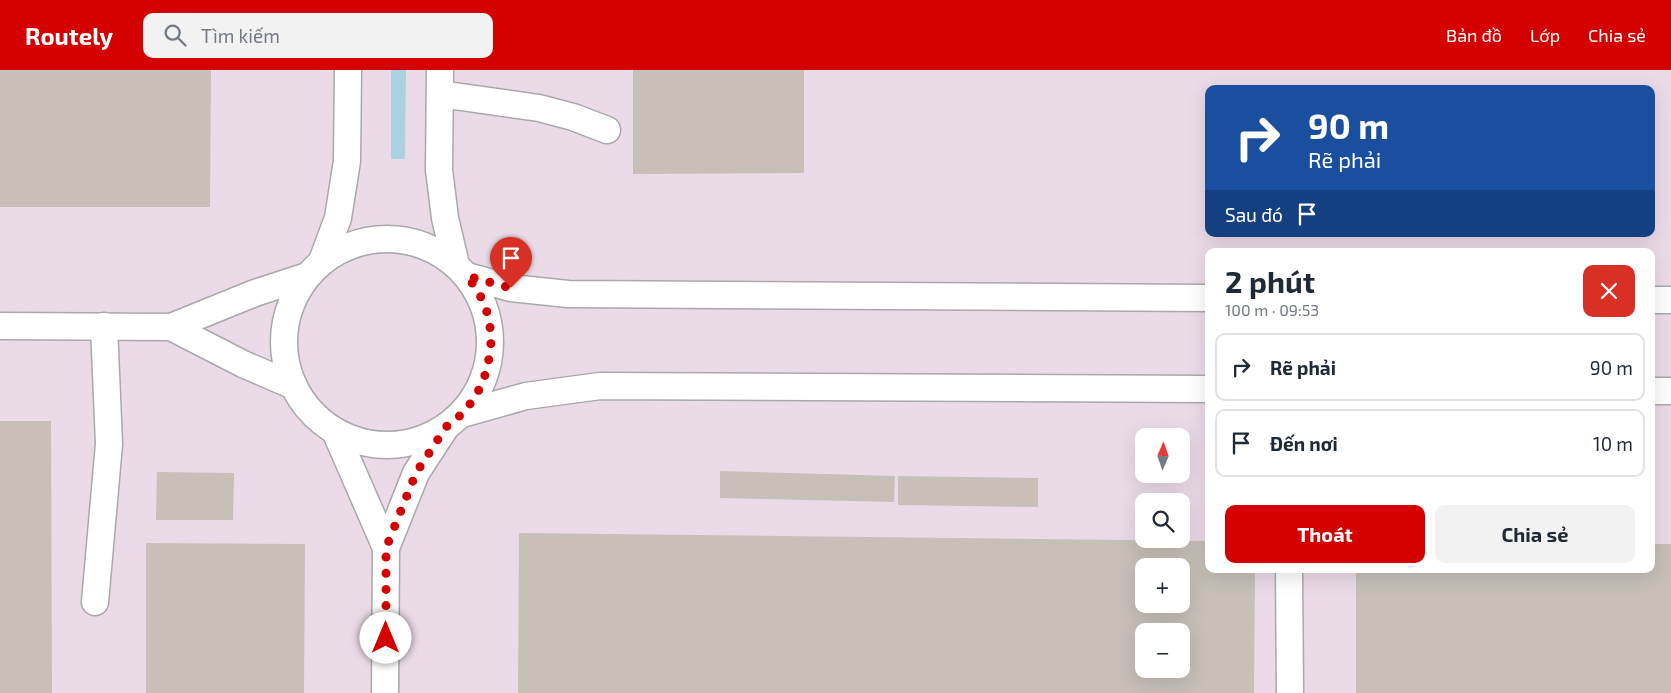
<!DOCTYPE html>
<html lang="vi">
<meta charset="utf-8">
<style>
body{margin:0;font-family:"Exo 2",sans-serif;background:#f2f2f3;color:#1f2937;height:100vh;display:flex;flex-direction:column;font-size:19px;white-space:nowrap}
*{box-sizing:border-box;margin:0}
p{font-size:16px;color:#747a83}
.icon{flex:none;width:28px;height:28px;fill:none;stroke:currentColor;stroke-width:2;stroke-linecap:round;stroke-linejoin:round}
.map{position:relative;flex:1;overflow:hidden}
.drawer{position:absolute;left:1205px;top:178px;width:450px;height:325px;display:flex;flex-direction:column;background:#fff;border-radius:10px;box-shadow:0 5px 20px #0002}
.drawer>*{flex:none}
.top-card{position:absolute;left:1205px;top:15px;width:450px;height:152px;border-radius:10px;box-shadow:0 5px 20px #0002;background:#1a4fa0;color:#fff;overflow:hidden}
.needle{width:32px;rotate:2deg}
.tools{position:absolute;left:1135px;top:358px;display:grid;gap:10px}
.tools a{display:grid;place-items:center;width:55px;height:55px;border-radius:10px;background:#fff;box-shadow:0 5px 20px #0002;font-size:25px}
.pin{position:absolute;display:grid;place-items:center;width:42px;height:42px;color:#fff;margin:-51px -21px;border-radius:50% 50% 50% 0;rotate:-45deg;box-shadow:0 0 5px #0007}
.pin .icon{rotate:45deg}
.me{position:absolute;width:55px;margin:-28px;rotate:0deg;stroke-linejoin:round;filter:drop-shadow(0 0 4px #0008)}
.turn{display:flex;align-items:center;gap:18px;height:105px;padding:0 20px;font-size:22px}
.turn .icon{width:65px;height:65px;stroke-width:2.5}
.turn b{display:block;font-size:35px;line-height:42px}
.then{display:flex;align-items:center;height:48px;padding:0 20px;background:#0003;gap:10px;font-size:19px}
.round{display:grid;place-items:center;flex:none;width:52px;height:52px;border-radius:10px;background:#f2f2f3}
.summary{display:flex;align-items:center;justify-content:space-between;height:85px;padding:0 20px}
h1{font-size:30px;font-weight:700;line-height:38px}
.cta{display:flex;gap:10px;margin-top:auto;padding:10px 20px}
.cta a{flex:1;height:58px;border-radius:10px;background:#d40000;color:#fff;font-size:20px;font-weight:700;line-height:58px;text-align:center}
.cta a+a{background:#f2f2f3;color:#1f2937}
ul{padding:0;list-style:none}
li{display:flex;align-items:center;gap:15px;height:68px;margin:0 10px 8px;padding:0 10px;border:2px solid #e0e1e3;border-radius:10px}
li div{flex:1}
li b{display:block;font-size:19px}
li em{font-style:normal}
header{display:flex;align-items:center;gap:30px;box-sizing:border-box;height:70px;padding:0 25px;background:#d40000;color:#fff}
header strong{font-size:24px}
nav{display:flex;gap:28px;margin-inline-start:auto;font-size:18px}
.search{width:350px;height:45px;background:#f2f2f3;display:flex;align-items:center;gap:12px;box-sizing:border-box;padding:0 18px;border-radius:10px;color:#747a83;font-size:19px}
.map>svg:first-child{display:block}
</style>
<header>
<strong>Routely</strong>
<div class="search"><svg class="icon" aria-label="search" viewBox="0 0 24 24"><circle cx="10" cy="10" r="6"/><path d="M15 15l6 6"/></svg>Tìm kiếm</div>
<nav><a>Bản đồ</a><a>Lớp</a><a>Chia sẻ</a></nav>
</header>
<div class="map">
<svg width="1671" height="623" viewBox="0 0 1671 623">
<rect width="100%" height="100%" fill="#f2efe9"/>
<path fill="#ebdbe8" fill-rule="evenodd" d="M0,0h1671v623h-1671zM1209,19h442v145h-442zM1209,181h442v318h-442zM1144,366h37v38h-37zM1144,431h37v38h-37zM1144,496h37v38h-37zM1144,561h37v38h-37z"/>
<polygon fill="#aad3df" points="391,0 406,0 405,89 391,89"/>
<g fill="#c7bfb8" fill-rule="evenodd">
<polygon points="0,0 211,0 210,137 0,137"/>
<polygon points="633,0 804,0 804,103 633,104"/>
<polygon points="0,351 51,351 52,623 0,623"/>
<polygon points="720,401 895,406 894,432 720,428"/>
<polygon points="157,402 234,403 233,450 156,450"/>
<polygon points="898,406 1038,408 1038,437 898,435"/>
<path d="M519,463l690,8v28h46l-1,124h-736zM1144,496h37v38h-37zM1144,561h37v38h-37z"/>
<polygon points="146,473 305,474 304,623 146,623"/>
<polygon points="1651,474 1671,474 1671,623 1356,623 1356,499 1651,499"/>
</g>
<g fill="none" stroke-linecap="round" stroke-linejoin="round">
<g stroke="#a9a9a9" stroke-width="29">
<g id="minor">
<polyline points="440,0 439,100 445,148 456,195"/>
<polyline points="440,24 539,38 573,47 607,60"/>
<circle cx="387" cy="272" r="103"/>
<polyline points="322,191 338,148 347,91 348,0"/>
<polyline points="467,206 511,218 568,224 1209,228"/>
<polyline points="1651,230 1671,230"/>
<polyline points="0,256 171,257 243,294 294,316"/>
<polyline points="171,257 255,223 307,206"/>
<polyline points="1651,321 1671,321"/>
<polyline points="462,344 526,326 600,316 1209,319"/>
<polyline points="335,361 386,478"/>
<polyline points="1289,499 1290,623"/>
<polyline points="95,532 109,374 104,256"/>
<polyline points="385,623 386,478 416,403 446,357"/>
</g>
</g>
<use href="#minor" stroke="#fff" stroke-width="26"/>
</g>
<g fill="none" stroke-linecap="round" stroke-linejoin="round">
<polyline stroke="#d40000" stroke-width="9" stroke-dasharray="0 16.2" points="386,568 386,478 416,403 446,357 462,344 474,329 483,312 488,294 491,276 490,257 486,238 478,221 467,206 511,218"/>
</g>
</svg>
<div class="tools">
<a><svg class="needle" viewBox="-14 -14 28 28"><path d="M0-13l5 13h-10z" fill="#e53935"/><path d="M0 13l5-13h-10z" fill="#747a83"/></svg></a>
<a><svg class="icon" aria-label="search" viewBox="0 0 24 24"><circle cx="10" cy="10" r="6"/><path d="M15 15l6 6"/></svg></a>
<a>+</a>
<a>−</a>
</div>
<div class="pin" style="left:511px;top:218px;background:#d93025"><svg class="icon" aria-label="arrive" viewBox="0 0 24 24"><path d="M6 21V4h12l-3 4 3 4H6"/></svg></div>
<svg class="me" style="left:386px;top:568px" viewBox="-20 -20 40 40"><circle r="19" fill="#fff"/><path d="M0-13L10 11 0 6-10 11z" fill="#d40000"/></svg>
<div class="top-card">
<div class="turn"><svg class="icon" aria-label="right" viewBox="0 0 24 24"><path d="M7 20v-9h11M14 6l5 5-5 5"/></svg><div><b>90 m</b>Rẽ phải</div></div>
<div class="then">Sau đó<svg class="icon" aria-label="arrive" viewBox="0 0 24 24"><path d="M6 21V4h12l-3 4 3 4H6"/></svg></div>
</div>
<section class="drawer">
<div class="summary"><div><h1>2 phút</h1><p>100 m · 09:53</p></div><a class="round" style="background:#d93025;color:#fff"><svg class="icon" aria-label="close" viewBox="0 0 24 24"><path d="M6 6l12 12M18 6L6 18"/></svg></a></div>
<ul>
<li><svg class="icon" aria-label="right" viewBox="0 0 24 24"><path d="M7 20v-9h11M14 6l5 5-5 5"/></svg><div><b>Rẽ phải</b></div><em>90 m</em></li>
<li><svg class="icon" aria-label="arrive" viewBox="0 0 24 24"><path d="M6 21V4h12l-3 4 3 4H6"/></svg><div><b>Đến nơi</b></div><em>10 m</em></li>
</ul>
<div class="cta"><a>Thoát</a><a>Chia sẻ</a></div>
</section>
</div>
